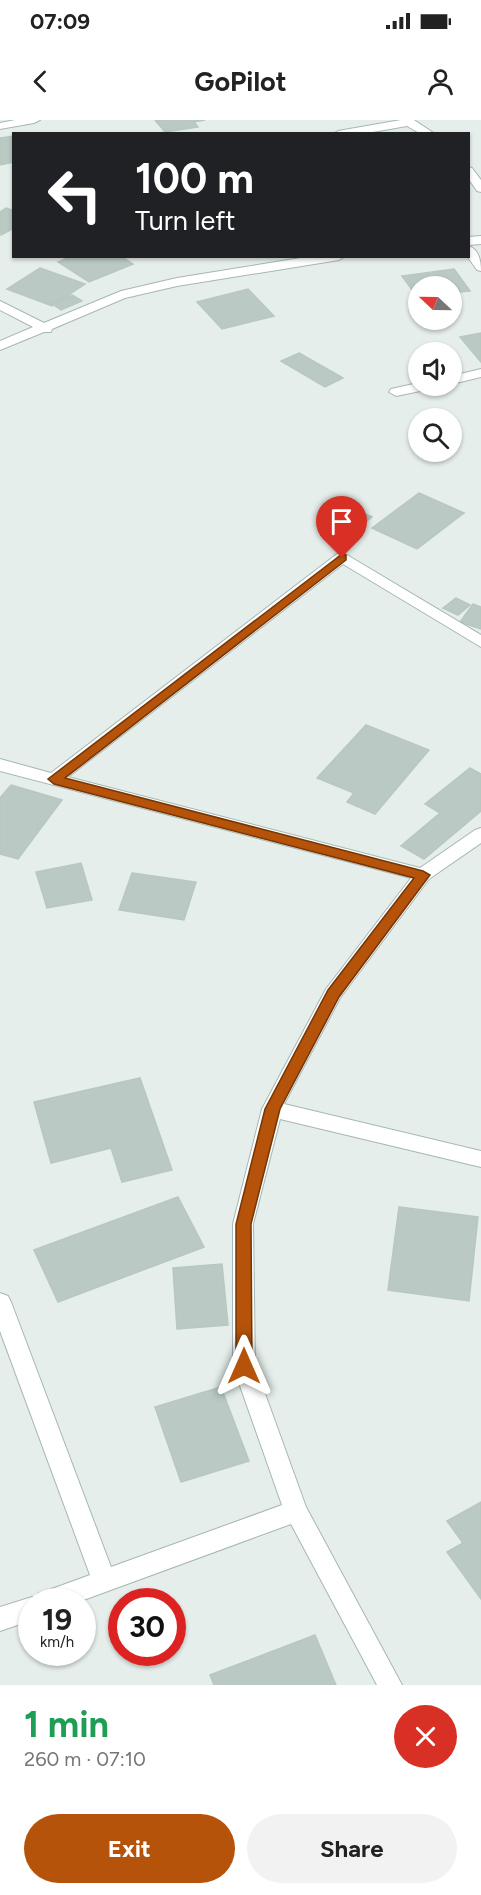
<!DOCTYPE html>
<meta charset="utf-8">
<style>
body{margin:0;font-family:Figtree,sans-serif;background:#f2f2f2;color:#222;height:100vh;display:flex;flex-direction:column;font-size:22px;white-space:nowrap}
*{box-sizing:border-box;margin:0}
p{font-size:20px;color:#767676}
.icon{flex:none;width:33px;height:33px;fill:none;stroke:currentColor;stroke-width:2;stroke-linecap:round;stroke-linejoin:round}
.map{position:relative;height:1565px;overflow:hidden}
.details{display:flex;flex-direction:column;background:#fff;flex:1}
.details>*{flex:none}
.hud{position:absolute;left:12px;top:12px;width:458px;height:126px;border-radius:0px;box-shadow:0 2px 4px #0004;background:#202124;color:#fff;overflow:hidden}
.needle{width:39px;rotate:292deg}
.buttons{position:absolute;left:408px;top:156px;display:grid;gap:12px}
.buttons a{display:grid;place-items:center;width:54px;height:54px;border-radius:50%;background:#fff;box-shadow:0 2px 4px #0004;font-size:30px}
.speed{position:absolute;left:18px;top:1468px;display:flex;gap:12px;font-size:30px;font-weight:700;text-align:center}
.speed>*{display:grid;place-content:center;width:78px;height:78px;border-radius:50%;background:#fff;box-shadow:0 2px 4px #0004;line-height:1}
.speed small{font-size:15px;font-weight:400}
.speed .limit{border:9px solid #d22;background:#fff;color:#111}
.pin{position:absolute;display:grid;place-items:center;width:51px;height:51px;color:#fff;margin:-62px -26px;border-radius:50% 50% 50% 0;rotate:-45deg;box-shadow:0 0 6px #0007}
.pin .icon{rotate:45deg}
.me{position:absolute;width:66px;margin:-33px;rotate:0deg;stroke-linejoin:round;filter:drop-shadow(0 0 4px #0008)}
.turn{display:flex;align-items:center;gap:21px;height:126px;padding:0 24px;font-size:27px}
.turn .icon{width:78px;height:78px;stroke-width:2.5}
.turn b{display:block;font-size:42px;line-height:51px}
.round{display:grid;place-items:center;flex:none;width:63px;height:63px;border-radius:32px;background:#f2f2f2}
.head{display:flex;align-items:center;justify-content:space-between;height:102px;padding:0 24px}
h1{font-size:36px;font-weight:700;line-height:45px;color:#1e9e55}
.cta{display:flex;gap:12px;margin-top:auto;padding:12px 24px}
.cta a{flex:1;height:69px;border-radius:36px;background:#b45309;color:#fff;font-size:24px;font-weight:700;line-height:69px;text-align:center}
.cta a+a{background:#f2f2f2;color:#222}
.status{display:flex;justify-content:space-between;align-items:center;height:42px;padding:0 30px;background:#fff;direction:ltr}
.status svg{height:16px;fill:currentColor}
header{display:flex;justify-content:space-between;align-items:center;height:78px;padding:0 24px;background:#fff;font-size:27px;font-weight:700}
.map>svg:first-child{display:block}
</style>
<div class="status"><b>07:09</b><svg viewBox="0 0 49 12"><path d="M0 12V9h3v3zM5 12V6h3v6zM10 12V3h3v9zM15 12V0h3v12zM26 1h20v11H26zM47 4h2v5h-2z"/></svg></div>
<header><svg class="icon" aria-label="back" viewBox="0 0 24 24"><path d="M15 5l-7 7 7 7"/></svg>GoPilot<svg class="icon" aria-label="person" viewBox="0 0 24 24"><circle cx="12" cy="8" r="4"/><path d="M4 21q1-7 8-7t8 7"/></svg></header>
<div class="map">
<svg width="481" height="1565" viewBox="0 0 481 1565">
<rect width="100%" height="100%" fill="#e5eeea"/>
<g fill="#bac9c3" stroke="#b7c8c0" stroke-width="1.5">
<polygon points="155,0 205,0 194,2 198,7 165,12"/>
<polygon points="14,16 14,42 0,45 0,18"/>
<polygon points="6,88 14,91 14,108 1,115 0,92"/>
<polygon points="73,136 121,136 133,144 89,162 58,142"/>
<polygon points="40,148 85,164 52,186 7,169"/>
<polygon points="454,149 470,171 452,173 452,166 418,166 418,178 402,156"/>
<polygon points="248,169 274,196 222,209 197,182"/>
<polygon points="72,175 82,181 61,190 52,184"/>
<polygon points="481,213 481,242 460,217"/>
<polygon points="299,233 343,258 325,267 281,241"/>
<polygon points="419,373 464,393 417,429 372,408"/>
<polygon points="354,389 372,397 347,417 329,410"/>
<polygon points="456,478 470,485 458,495 443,488"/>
<polygon points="473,484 481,487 481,509 460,502"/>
<polygon points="366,605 429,630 375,694 347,682 354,673 317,658"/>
<polygon points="470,648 481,654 481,691 424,739 401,726 440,693 425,684"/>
<polygon points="11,665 62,680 18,739 0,734 0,678"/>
<polygon points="81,743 92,780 47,788 36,752"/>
<polygon points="132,753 196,762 184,800 119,790"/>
<polygon points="140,958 172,1050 122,1062 111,1028 51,1043 34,982"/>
<polygon points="178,1077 204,1127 58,1182 34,1130"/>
<polygon points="399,1087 478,1097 469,1181 388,1170"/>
<polygon points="222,1144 228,1205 177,1209 173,1148"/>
<polygon points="221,1267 249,1341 181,1362 155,1287"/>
<polygon points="481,1382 481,1479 447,1432 463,1423 447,1401"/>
<polygon points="315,1515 336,1565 214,1565 210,1555"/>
</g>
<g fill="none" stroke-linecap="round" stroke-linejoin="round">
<g stroke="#a7b7b1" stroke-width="2">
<g id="minor">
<polygon points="15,0 40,0 34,3 0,9 0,3"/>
<polygon points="401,0 414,0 435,14 421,14 407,6 361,14 333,14 338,11"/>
<polygon points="468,47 472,48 481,60 481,72 477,71 468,58"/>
<polygon points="481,116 481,124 468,125 468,117"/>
<path d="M468,126c11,3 13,15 13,25l-4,-1 -10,-14z"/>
<polygon points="313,136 345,136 339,140 177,166 125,178 52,209 51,212 44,212 0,230 0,221 33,207 0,190 0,181 44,203 121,171 177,158"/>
<polygon points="481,249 481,257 452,264 452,256"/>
<polygon points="418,263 418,266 432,266 430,269 396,276 389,272 391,269"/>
<polygon points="342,432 481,515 481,527 343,444 68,657 420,748 475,710 481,708 481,723 429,759 340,878 284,984 481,1031 481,1047 280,999 253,1104 255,1246 306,1387 402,1565 377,1565 291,1404 78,1482 32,1482 32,1500 0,1511 0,1487 32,1477 37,1478 38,1474 90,1455 0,1211 0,1173 8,1176 11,1182 111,1447 282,1385 233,1246 233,1104 262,989 326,869 411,758 0,651 0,639 51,653 337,434"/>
</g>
</g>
<use href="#minor" fill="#fff" fill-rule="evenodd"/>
</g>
<polygon fill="#b45309" stroke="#753606" stroke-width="1.5" points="342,434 346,435 346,440 65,658 423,751 430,755 339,877 280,989 251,1104 252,1246 250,1251 244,1253 238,1251 236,1246 236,1104 265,989 328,870 414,758 54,664 48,659"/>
</svg>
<div class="buttons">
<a><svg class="needle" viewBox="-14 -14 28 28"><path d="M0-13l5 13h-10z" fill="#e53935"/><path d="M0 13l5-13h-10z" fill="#767676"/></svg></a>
<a><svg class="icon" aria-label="sound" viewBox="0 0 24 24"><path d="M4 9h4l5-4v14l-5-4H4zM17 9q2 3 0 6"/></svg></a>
<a><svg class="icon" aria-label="search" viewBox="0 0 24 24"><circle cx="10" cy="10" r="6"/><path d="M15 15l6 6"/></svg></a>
</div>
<div class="speed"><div>19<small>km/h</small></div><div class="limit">30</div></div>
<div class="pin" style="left:342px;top:438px;background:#d93025"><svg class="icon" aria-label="arrive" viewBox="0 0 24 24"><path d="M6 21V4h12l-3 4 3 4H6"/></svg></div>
<svg class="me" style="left:244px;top:1246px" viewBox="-20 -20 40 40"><path d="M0-17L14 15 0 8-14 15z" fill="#b45309" stroke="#fff" stroke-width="4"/></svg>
<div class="hud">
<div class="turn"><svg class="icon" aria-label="left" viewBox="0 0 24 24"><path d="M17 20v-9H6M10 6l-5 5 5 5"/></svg><div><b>100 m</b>Turn left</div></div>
</div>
</div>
<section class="details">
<div class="head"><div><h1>1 min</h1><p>260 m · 07:10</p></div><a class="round" style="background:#d93025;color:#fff"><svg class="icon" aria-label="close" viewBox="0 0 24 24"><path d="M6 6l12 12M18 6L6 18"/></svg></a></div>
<div class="cta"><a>Exit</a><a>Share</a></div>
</section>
